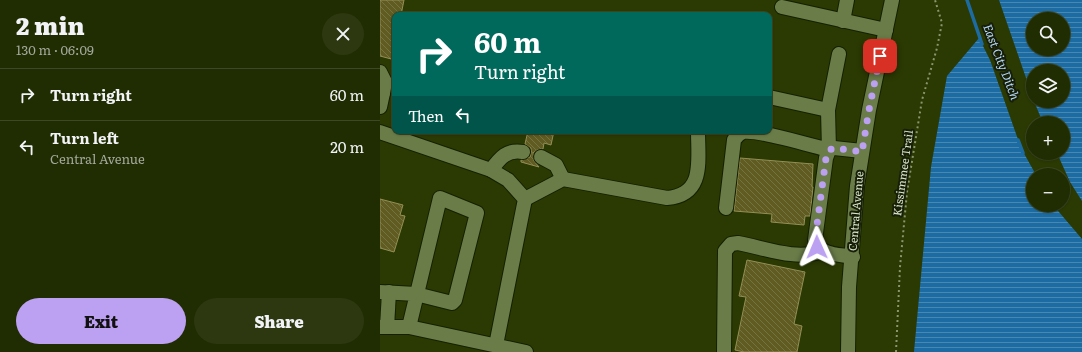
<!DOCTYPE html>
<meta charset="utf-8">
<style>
body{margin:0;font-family:Literata,serif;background:#2d3811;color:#f1f3f6;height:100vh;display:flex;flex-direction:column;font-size:15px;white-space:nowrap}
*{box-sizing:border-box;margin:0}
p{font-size:13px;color:#a2a799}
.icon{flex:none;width:22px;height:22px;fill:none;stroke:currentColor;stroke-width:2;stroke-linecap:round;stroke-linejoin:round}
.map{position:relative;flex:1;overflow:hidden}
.panel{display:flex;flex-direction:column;background:#202c02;width:380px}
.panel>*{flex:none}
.top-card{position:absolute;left:12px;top:12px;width:380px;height:122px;border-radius:8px;box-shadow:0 1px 3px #0004,0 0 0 1px #3d4824;background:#00695c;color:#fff;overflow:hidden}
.buttons{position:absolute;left:646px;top:12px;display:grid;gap:8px}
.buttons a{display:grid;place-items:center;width:44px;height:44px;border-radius:50%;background:#202c02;box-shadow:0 1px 3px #0004,0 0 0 1px #3d4824;font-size:20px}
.pin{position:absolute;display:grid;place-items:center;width:34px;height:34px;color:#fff;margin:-17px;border-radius:8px;box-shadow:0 2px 6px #0006}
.me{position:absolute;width:44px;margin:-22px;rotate:359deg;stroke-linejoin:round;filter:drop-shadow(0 0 3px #0008)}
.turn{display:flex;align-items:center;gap:14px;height:84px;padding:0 16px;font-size:18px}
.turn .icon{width:52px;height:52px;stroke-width:2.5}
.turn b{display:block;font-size:28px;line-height:34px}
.then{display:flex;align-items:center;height:38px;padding:0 16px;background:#0003;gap:8px;font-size:15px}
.round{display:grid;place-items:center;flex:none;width:42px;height:42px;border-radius:21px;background:#2d3811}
.headline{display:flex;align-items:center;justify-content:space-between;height:68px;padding:0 16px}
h1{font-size:24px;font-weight:800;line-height:30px}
.button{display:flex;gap:8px;margin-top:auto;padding:8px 16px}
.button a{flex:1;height:46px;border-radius:24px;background:#bca0f2;color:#111;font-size:16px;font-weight:800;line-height:46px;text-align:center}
.button a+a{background:#2d3811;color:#f1f3f6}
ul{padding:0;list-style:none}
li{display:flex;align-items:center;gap:12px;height:52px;padding:0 16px;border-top:1px solid #3d4824}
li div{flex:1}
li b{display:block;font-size:15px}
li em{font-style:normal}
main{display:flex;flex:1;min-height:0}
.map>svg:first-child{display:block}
</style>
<main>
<section class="panel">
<div class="headline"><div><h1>2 min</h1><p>130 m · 06:09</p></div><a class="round"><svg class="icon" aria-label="close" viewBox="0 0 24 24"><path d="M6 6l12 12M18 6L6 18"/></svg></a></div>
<ul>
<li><svg class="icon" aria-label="right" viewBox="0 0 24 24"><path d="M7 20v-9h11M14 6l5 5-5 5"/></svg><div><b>Turn right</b></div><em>60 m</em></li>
<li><svg class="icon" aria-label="left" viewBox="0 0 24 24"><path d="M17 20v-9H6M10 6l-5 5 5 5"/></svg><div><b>Turn left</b><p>Central Avenue</p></div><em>20 m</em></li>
</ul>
<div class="button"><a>Exit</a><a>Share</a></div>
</section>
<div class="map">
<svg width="702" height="352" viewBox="0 0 702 352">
<defs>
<pattern id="water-rules" width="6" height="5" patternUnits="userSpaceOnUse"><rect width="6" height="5" fill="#1c6ca3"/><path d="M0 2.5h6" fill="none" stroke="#4788b2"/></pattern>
<pattern id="building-back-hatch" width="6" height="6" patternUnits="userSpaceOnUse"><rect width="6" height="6" fill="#5f5b21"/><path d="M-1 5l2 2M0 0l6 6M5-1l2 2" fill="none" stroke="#757340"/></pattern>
</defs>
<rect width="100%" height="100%" fill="#2b3a03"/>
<g fill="url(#water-rules)" fill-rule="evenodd">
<path d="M619,0h83v201l-12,-19 -13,-29h6v-30h-20l-9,-22h29v-30h-30v27zM653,19h30v30h-30z"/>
<polygon points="599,38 610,60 641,148 656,175 653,175 653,205 673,205 702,239 702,352 534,352 551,167 567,76"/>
</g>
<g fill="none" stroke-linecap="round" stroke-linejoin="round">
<g stroke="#1c6ca3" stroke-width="3.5">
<polyline points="587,0 602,44"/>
<polyline points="638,140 643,153"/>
</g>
</g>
<g fill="url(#building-back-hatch)" stroke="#938f56">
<polygon points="0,0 24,0 21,15 15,15 15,60 0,56"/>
<polygon points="148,131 174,131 171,145 164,143 163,149 157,150 153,153 154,161 159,167 141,162 141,160 150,157 151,153 151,148 145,144"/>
<polygon points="360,158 433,164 432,187 433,187 430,216 425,216 424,225 391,222 392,214 354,211"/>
<polygon points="0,199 23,205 20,215 25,216 14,252 0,248"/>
<polygon points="367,260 425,272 414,324 422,326 417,352 364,352 355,350 366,297 359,296"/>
</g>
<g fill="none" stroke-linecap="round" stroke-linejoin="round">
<g stroke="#152000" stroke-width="16">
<g id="minor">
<polyline points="402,7 506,30"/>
<polyline points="463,21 467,0"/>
<polyline points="0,72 5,82 3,93"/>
<polyline points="0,92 3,93 0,107"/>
<polyline points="389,97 448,110"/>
<polyline points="0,132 111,170 128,180 145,199 116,345"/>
<polyline points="161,157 176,165 183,179"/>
<path d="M111,170c9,-12 16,-21 32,-18"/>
<path d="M145,199l38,-20 104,19c38,-3 31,-37 31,-67"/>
<path d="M346,208l8,-68c3,-4 4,-6 9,-8 14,-3 69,14 86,18l-1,-40 11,-56"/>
<path d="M473,257c-14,-3 -33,-1 -38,-17l11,-82 3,-8 5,-2 28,3"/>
<polyline points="0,292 36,294 72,303 75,300 97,213 60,198 29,327"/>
<polyline points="0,327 29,327 146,352"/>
<polyline points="7,327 9,292"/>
<path d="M344,352l1,-101 6,-7 7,-1c27,5 58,18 85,8"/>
<polyline points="468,352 469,287 477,186 489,110 512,0"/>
</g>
</g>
<polyline stroke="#89966e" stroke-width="2" stroke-dasharray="2 3" stroke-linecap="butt" points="516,352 520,267 527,192 542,100 557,48 562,23 555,0"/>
<use href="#minor" stroke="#6a7d48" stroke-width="14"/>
</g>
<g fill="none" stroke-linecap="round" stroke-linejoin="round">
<polyline stroke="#bca0f2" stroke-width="7" stroke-dasharray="0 12.6" points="437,247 435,240 446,158 449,150 454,148 482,152 489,110 500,56"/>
</g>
<g text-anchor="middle" stroke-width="4" stroke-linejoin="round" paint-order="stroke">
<g font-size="11" fill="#dbe6ca" stroke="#171f09">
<text transform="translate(523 173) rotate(-82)" y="4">Kissimmee Trail</text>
<text transform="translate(476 211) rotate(-85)" y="4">Central Avenue</text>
</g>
<g font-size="12" font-style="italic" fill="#b6daf9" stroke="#171f09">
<text transform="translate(621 62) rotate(69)" y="4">East City Ditch</text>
</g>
</g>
</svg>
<div class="buttons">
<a><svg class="icon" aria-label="search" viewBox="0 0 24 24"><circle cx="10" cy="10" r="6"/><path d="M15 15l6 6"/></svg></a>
<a><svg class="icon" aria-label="layers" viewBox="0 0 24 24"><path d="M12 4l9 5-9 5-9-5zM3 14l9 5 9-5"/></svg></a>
<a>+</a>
<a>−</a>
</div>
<div class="pin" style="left:500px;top:56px;background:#d93025"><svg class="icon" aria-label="arrive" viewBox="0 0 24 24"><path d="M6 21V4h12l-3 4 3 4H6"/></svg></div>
<svg class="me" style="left:437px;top:247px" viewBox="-20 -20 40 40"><path d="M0-17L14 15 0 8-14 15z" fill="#bca0f2" stroke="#fff" stroke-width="4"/></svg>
<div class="top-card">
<div class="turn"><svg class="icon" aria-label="right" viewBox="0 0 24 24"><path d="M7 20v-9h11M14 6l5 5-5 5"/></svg><div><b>60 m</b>Turn right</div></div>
<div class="then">Then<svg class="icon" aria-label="left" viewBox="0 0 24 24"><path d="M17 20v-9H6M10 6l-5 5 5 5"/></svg></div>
</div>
</div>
</main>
